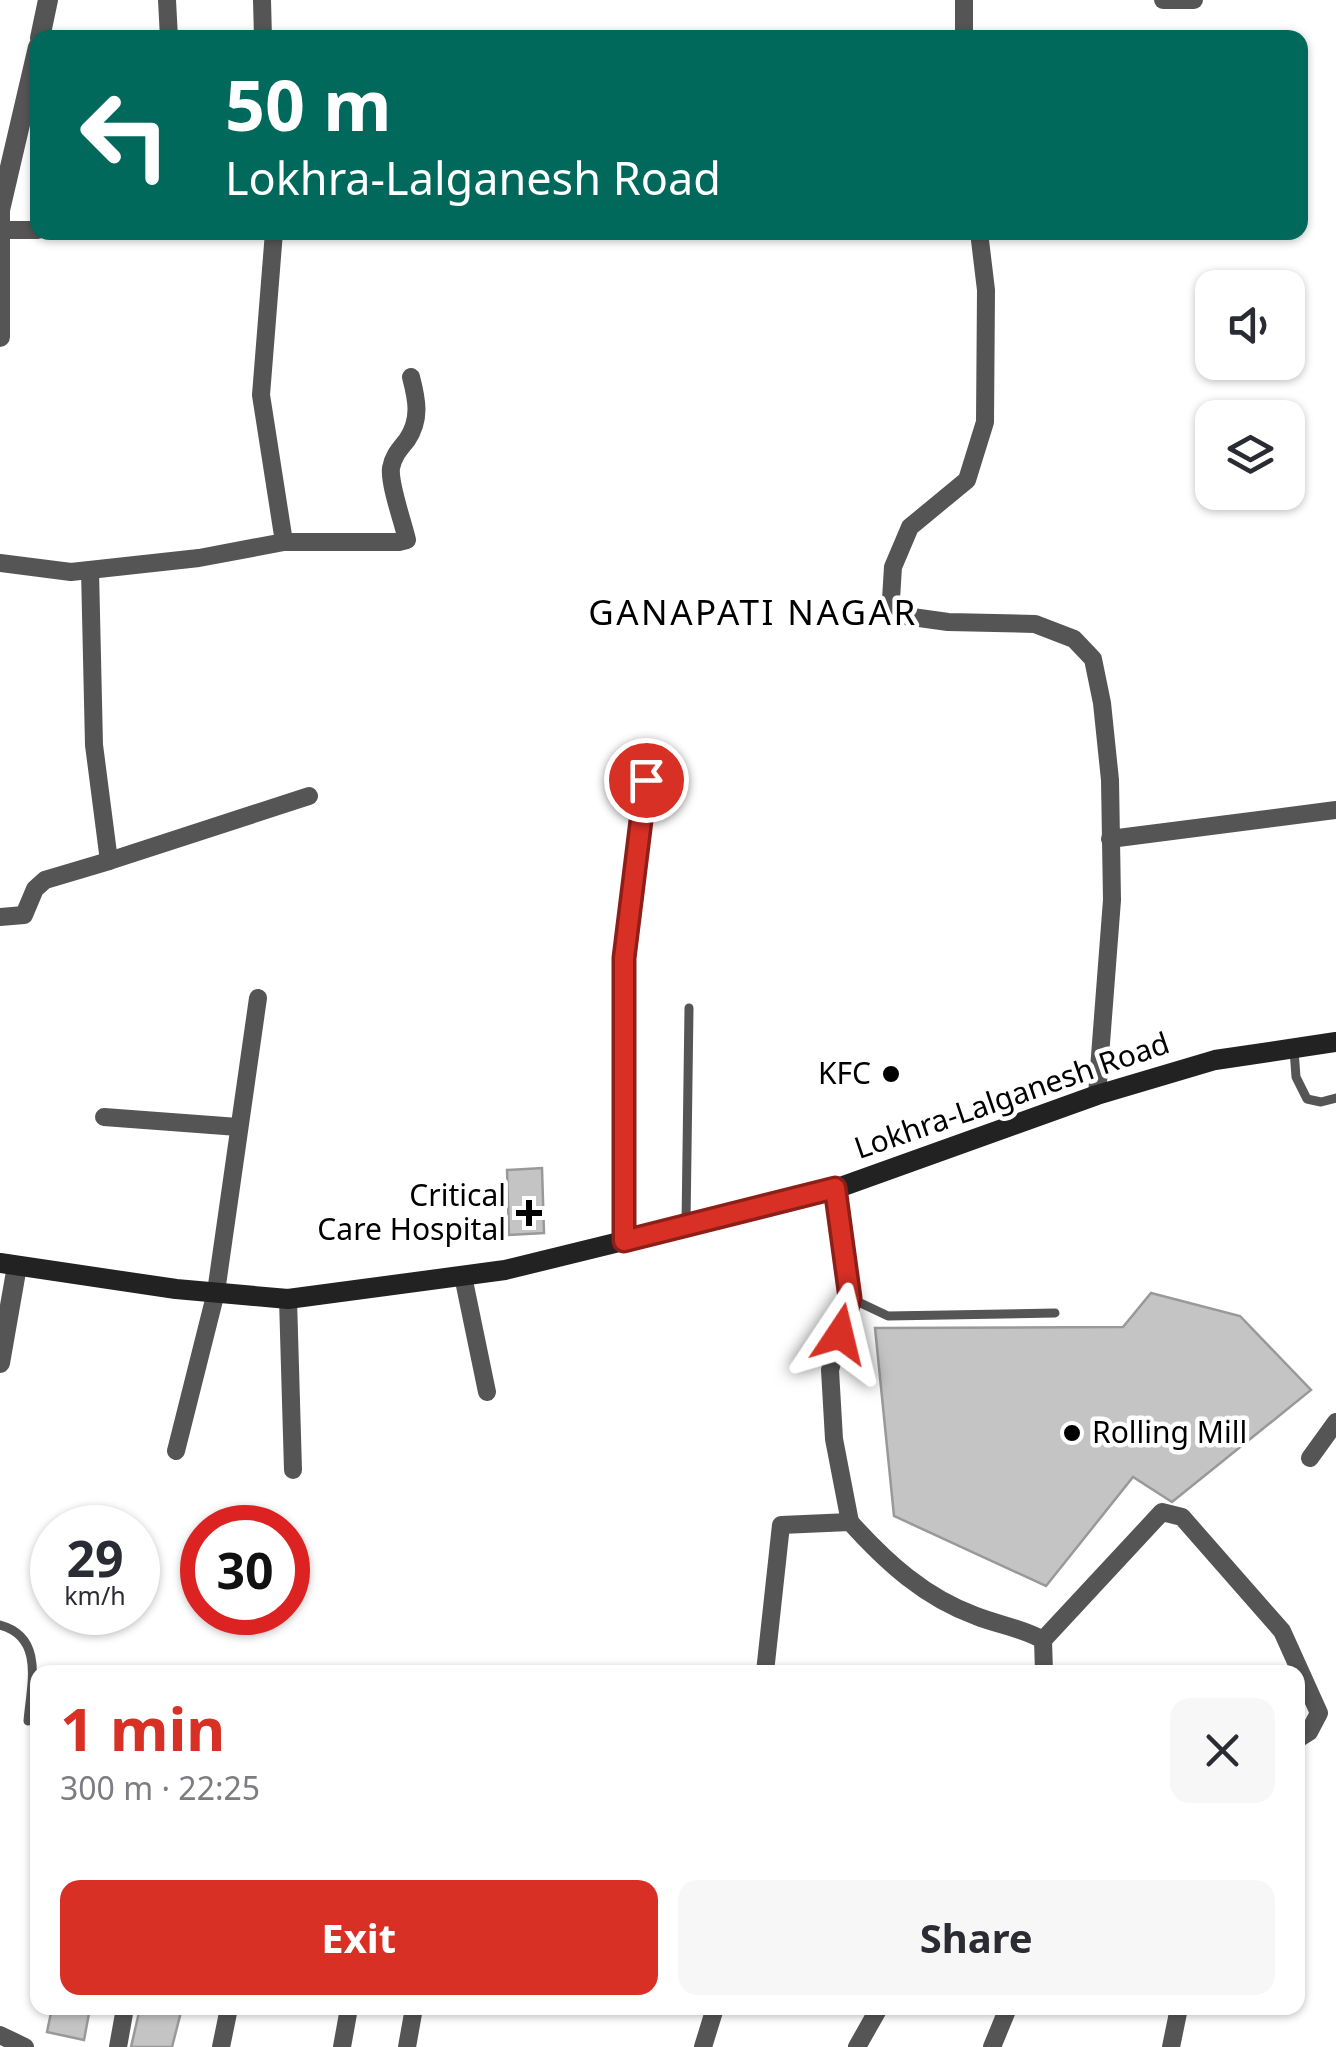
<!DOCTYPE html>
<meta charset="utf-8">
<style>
body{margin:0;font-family:"Noto Sans",sans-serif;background:#f7f7f7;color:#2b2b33;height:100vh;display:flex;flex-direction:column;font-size:38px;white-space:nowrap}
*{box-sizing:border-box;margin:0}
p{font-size:32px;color:#7c7c81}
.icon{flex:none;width:55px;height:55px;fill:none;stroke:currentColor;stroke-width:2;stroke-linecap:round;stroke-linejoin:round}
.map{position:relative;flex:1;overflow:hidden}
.panel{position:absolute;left:30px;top:1665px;width:1275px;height:350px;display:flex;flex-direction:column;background:#fff;border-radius:20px;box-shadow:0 2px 8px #0004}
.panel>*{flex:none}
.hud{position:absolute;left:30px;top:30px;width:1278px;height:210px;border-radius:20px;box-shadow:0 2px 8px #0004;background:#00695c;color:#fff;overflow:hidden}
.fabs{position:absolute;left:1195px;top:270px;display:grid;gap:20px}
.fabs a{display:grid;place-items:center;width:110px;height:110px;border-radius:20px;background:#fff;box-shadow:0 2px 8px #0004;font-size:50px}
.speed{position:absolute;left:30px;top:1505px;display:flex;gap:20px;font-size:50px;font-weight:700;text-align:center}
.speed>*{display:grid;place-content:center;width:130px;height:130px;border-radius:50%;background:#fff;box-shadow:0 2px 8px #0004;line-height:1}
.speed small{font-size:25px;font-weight:400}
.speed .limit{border:15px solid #d22;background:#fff;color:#111}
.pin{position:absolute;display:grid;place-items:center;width:85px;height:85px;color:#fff;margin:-42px;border:5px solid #fff;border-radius:50%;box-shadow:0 2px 10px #0007}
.me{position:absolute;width:110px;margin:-55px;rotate:10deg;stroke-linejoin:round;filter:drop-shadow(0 0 8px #0008)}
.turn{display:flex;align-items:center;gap:35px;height:210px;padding:0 30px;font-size:45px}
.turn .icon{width:130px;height:130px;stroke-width:2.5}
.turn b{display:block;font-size:70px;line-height:85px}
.round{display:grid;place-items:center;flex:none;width:105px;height:105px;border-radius:20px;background:#f7f7f7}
.summary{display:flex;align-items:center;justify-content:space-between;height:170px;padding:0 30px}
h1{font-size:60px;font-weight:700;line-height:75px;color:#d93025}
.primary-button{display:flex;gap:20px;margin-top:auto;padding:20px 30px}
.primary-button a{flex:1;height:115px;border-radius:20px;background:#d93025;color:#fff;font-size:40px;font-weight:700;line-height:115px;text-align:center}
.primary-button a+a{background:#f7f7f7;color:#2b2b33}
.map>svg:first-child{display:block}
</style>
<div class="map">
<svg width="1336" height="2047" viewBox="0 0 1336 2047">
<rect width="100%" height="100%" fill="#fff"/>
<g fill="#c4c4c4" stroke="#999" stroke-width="2.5">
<polygon points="542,1168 544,1233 509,1235 507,1170"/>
<polygon points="1151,1293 1240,1316 1311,1390 1172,1502 1133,1477 1046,1586 894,1516 875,1328 1123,1327"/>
<polygon points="52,2008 90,2008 84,2040 47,2032"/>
<polygon points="140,2008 182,2008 172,2047 131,2047"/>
</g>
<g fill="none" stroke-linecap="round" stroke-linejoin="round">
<g stroke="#555" stroke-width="9">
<polyline points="1294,1050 1296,1077 1307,1099 1321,1102 1336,1098"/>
<polyline points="686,1223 689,1008"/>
<polyline points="850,1298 888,1316 1055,1313"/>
<path d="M0,1625c45,12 31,60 28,96"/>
</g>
<g stroke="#555" stroke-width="18">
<polyline points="167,0 169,38"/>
<polyline points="262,0 263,38"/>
<polyline points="1163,0 1194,0"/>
<polyline points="964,38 964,0"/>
<polyline points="0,230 38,230"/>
<polyline points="979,232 986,290 985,422 967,480 910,527 893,567 891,599 905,616 948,622 1035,624 1074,639 1093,659 1102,703 1110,780 1112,900 1097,1095"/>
<path d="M284,542h115l8,-2c-4,-18 -18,-56 -16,-72 2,-12 9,-19 16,-28 14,-21 10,-40 4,-63"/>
<polyline points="0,563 71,572 199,558 284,542 261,395 274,232"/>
<polyline points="1110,839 1336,810"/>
<polyline points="109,861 309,796"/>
<polyline points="0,917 24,915 35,889 45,880 109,861 94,745 90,570"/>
<polyline points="104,1117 238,1127"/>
<polyline points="624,1241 624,958 646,781"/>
<polyline points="463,1276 487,1392"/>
<polyline points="288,1299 293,1470"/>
<polyline points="176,1451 216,1292 258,998"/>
<polyline points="1310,1458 1336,1422"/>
<path d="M850,1522c36,40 74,75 126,94 23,9 46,12 67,24l1,32"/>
<polyline points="1043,1640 1162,1512 1182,1517 1282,1631 1319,1713 1309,1732 1298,1739"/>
<polyline points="765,1672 781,1525 850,1522 834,1439 830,1370 850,1298 835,1189"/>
<polyline points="0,2035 25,2047"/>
<polyline points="118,2047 125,2008"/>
<polyline points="221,2047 229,2008"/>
<polyline points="342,2047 349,2008"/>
<polyline points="407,2047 414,2008"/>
<polyline points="703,2047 715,2008"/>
<polyline points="857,2047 879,2008"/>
<polyline points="992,2047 1008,2008"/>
<polyline points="1171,2047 1179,2008"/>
</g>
<g stroke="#555" stroke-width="20">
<polyline points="40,38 48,0"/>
<polyline points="0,337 0,210 38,47"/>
<polyline points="0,1363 17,1266"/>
</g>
<polyline stroke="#222" stroke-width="20" points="0,1263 176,1289 288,1299 505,1270 835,1189 1097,1095 1215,1060 1336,1042"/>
</g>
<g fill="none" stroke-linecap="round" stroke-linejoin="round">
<g stroke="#8d1f18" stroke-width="25">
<polyline id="route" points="646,780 624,958 624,1241 835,1188 850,1298 840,1334"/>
</g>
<use href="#route" stroke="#d93025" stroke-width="18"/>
</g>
<g fill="#000" stroke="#fff" stroke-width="4">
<circle cx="891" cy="1074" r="10"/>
<path d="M524 1198h10v10h10v10h-10v10h-10v-10h-10v-10h10z"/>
<circle cx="1072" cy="1433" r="10"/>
</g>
<g text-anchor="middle" stroke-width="9" stroke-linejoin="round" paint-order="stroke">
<g font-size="30" fill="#000" stroke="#fff" text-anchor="end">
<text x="871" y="1084">KFC</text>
<text x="506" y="1206">Critical<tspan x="506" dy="34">Care Hospital</tspan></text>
<text x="1092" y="1443" text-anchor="start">Rolling Mill</text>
</g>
<g font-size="30" fill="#000" stroke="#fff">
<text transform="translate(1012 1096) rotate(-19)" y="10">Lokhra-Lalganesh Road</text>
</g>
<g font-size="35" letter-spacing="2.5" fill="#000" stroke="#fff">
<text x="753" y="625">GANAPATI NAGAR</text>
</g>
</g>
</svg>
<div class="fabs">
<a><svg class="icon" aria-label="sound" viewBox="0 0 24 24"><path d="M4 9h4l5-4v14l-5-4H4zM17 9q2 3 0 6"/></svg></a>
<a><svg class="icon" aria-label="layers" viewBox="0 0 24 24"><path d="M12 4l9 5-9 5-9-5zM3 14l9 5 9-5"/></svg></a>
</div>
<div class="speed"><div>29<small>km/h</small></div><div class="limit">30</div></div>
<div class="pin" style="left:646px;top:780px;background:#d93025"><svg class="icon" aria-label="arrive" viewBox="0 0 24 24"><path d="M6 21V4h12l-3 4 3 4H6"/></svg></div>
<svg class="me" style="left:840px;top:1334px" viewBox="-20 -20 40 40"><path d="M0-17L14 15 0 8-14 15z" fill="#d93025" stroke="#fff" stroke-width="4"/></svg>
<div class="hud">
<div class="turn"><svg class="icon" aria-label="left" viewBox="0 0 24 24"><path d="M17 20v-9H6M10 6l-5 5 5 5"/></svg><div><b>50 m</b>Lokhra-Lalganesh Road</div></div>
</div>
<section class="panel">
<div class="summary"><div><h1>1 min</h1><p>300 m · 22:25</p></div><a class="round"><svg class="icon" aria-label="close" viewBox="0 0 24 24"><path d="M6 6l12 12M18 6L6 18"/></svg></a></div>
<div class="primary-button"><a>Exit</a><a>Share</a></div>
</section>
</div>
